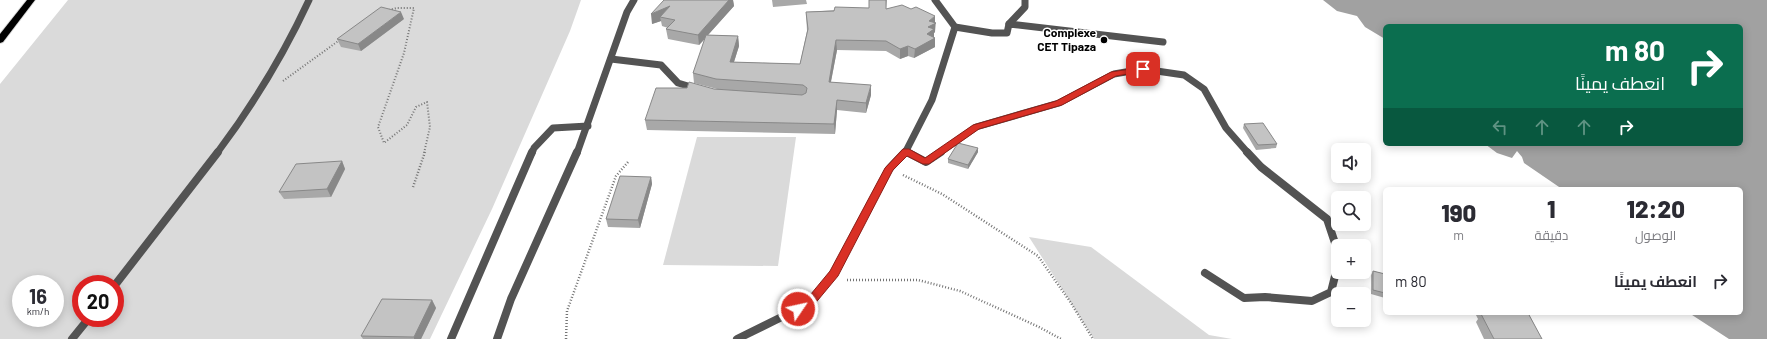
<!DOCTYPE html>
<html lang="ar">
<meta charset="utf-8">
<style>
body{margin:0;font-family:Barlow,Cairo,sans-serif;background:#f7f7f7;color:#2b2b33;direction:rtl;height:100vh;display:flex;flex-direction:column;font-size:15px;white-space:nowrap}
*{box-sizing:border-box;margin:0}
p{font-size:13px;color:#7c7c81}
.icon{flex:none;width:22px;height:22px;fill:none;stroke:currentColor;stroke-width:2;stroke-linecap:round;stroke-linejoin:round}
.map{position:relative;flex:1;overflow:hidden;direction:ltr}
.panel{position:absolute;left:1383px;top:187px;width:360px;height:128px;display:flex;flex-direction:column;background:#fff;border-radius:6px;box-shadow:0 2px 10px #0003;direction:rtl}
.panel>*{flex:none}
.guide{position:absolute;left:1383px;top:24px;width:360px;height:122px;border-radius:6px;box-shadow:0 2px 10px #0003;direction:rtl;background:#0b6e4f;color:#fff;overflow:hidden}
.tools{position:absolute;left:1331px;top:143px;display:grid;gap:8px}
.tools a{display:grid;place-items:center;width:40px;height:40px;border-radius:6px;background:#fff;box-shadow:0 2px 10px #0003;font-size:20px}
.speed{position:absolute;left:12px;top:275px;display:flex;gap:8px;font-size:20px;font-weight:700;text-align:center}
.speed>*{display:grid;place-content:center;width:52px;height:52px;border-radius:50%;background:#fff;box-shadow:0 2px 10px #0003;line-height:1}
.speed small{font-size:10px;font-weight:400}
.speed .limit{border:6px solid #d22;background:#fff;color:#111}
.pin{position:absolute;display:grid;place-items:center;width:34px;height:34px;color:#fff;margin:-17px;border-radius:8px;box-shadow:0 2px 6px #0006}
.me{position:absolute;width:44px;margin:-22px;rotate:56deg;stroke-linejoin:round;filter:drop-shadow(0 0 3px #0008)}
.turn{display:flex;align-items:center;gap:14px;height:84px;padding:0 12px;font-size:18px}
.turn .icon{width:52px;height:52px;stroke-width:2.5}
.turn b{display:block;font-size:28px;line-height:34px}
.lanes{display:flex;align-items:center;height:38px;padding:0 12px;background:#0003;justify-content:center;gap:20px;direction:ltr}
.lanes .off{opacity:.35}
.eta{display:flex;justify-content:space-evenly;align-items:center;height:68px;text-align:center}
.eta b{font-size:24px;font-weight:800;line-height:28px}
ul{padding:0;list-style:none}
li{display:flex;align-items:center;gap:12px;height:52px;padding:0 12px}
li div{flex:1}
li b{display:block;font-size:15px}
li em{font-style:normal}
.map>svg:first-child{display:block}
</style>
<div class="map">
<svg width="1767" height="339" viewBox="0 0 1767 339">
<rect width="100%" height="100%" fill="#fff"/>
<g fill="#dadada" fill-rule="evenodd">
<path d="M68,0h513l-11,31 -78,178 -62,130h-430v-255zM21,284h34v34h-34zM81,284h34v34h-34z"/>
<polygon points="697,137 796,137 778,266 663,265"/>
<polygon points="1029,237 1091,247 1209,335 1232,339 1094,339"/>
</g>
<polygon fill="#a1a1a1" points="1323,0 1767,0 1767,339 1729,339 1689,313 1741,313 1741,189 1562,189 1524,163 1522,157 1517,151 1512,158 1497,153 1485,144 1741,144 1741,26 1385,26 1385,39 1365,27 1357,16 1337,11"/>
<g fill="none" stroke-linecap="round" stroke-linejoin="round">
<g stroke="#dbdbdb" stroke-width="2">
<polygon id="primary" points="27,0 35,0 3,42 0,43 0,34"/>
</g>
<g stroke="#757575" stroke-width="2" stroke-dasharray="1 2" stroke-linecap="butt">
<polyline points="389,10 397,8 414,8 404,53 378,127 384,143 407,125 416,107 427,102 430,127 424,153"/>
<polyline points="283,81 341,39"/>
</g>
<g stroke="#757575" stroke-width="2.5" stroke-dasharray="1 2" stroke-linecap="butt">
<polyline points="903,175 942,194 1038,256 1071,303 1093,339"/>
<polyline points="413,187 425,152"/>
<polyline points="847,280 918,280 960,291 1039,327 1061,339"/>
<polyline points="566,339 567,311 616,176 628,162"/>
</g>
<g stroke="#535353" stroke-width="7">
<polyline points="935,0 955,27 992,33 1007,33 1009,24 1163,42"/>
<polyline points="1009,24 1025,7 1025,0"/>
<polyline points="611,59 661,65 678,83 698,89"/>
<polyline points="532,153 534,148 553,128 588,126"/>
<polyline points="577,153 627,12 634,0"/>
<polyline points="904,153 906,151"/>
<polyline points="909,153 906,151 932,100 955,27"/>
<polyline points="939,153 976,127 1059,103 1114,74 1143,69 1184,75 1204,89 1226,128 1248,153"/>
</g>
<g stroke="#535353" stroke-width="8">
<polyline points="907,152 926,162 941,152"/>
<polyline points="1247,152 1261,167 1327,219 1338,252"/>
<polyline points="1205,273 1244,298 1265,297 1312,301 1331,292 1338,264"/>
<polyline points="451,339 532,152"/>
<polyline points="497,339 511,299 577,152"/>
<polyline points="737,339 810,303 834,273 889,169 905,152"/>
</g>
<path stroke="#535353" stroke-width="7" d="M217,153c36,-48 67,-99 92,-153"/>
<g stroke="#535353" stroke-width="8">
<polyline points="115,285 218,152"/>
<polyline points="72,339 89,318"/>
</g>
<use href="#primary" fill="#000" fill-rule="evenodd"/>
</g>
<g fill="#a8a8a8">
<polygon points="664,0 733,0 734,6 708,35 738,36 739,46 734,62 800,64 807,31 806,12 869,8 869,0 887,0 886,9 936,23 935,32 934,33 934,37 935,47 914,58 908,56 900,59 886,51 837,50 831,82 871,95 866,113 837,110 835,134 647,130 645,120 714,89 717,89 694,83 693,73 706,38 699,45 668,39 666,29 668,28 662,26 661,21 652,24"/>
<polygon points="772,0 806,0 807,4 773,7"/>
<polygon points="404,19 361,51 341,47 337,39"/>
<polygon points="1244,124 1277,144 1276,148 1256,150 1243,128"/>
<polygon points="978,148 978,152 968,169 948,163 948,159"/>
<polygon points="342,161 345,169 331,197 284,199 279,192"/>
<polygon points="651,177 652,184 640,228 608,227 606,219"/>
<polygon points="1373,271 1385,274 1385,298 1371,294 1371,275"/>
<polygon points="432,300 436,308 421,339 363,339 361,336"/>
<polygon points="1475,313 1528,313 1542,339 1484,339 1476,322 1478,319"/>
</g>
<g fill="#888">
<polygon points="729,0 733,0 734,6 699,45 698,35"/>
<polygon points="670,6 660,17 661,21 652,24 651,14"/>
<polygon points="401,12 404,19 361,51 358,44"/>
<polygon points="935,16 935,32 934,33 934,38 935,38 935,47 914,58 915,49 929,21"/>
<polygon points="738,36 739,46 731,71 730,62"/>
<polygon points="836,40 837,50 829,91 829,82"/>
<polygon points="908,46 908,56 900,59 900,49"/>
<polygon points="871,85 871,95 866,113 866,103"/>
<polygon points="837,100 837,110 835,134 834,124"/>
<polygon points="978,148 978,152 968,169 968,165"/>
<polygon points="342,161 345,169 331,197 327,189"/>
<polygon points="651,177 652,184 640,228 638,220"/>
<polygon points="432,300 436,308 421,339 414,339 414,337"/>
</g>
<g fill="#c3c3c3" stroke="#888">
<polygon points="664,0 729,0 698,35 666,29 675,20 660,17 670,6 651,14"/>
<polygon points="869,0 886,0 886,9 902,5 911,9 916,7 935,16 929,21 936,23 928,27 934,29 927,34 935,38 915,49 908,46 900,49 886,41 836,40 829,82 871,85 866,103 837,100 834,124 645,120 656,88 687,88 689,82 714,89 802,95 806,93 807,88 803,85 716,79 693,73 706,35 738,36 730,62 800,64 808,29 806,12 834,11 835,7 869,8"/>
<polygon points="381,7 401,12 358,44 337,39"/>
<polygon points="1263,123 1277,144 1258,145 1244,124"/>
<polygon points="958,143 978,148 968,165 948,159"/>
<polygon points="342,161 327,189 279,192 296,164"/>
<polygon points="620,176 651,177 638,220 606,219"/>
<polygon points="1373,271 1385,274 1385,293 1373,290"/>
<polygon points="382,299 432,300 414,337 361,336"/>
<polygon points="1484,313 1528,313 1542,339 1494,339 1481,314 1485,314"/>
</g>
<polygon fill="#d93025" stroke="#8d1f18" points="1143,67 1146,67 1146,71 1116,76 1062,105 979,129 929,164 923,164 907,156 893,170 838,276 813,306 798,313 794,312 792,309 794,306 806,300 830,271 885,168 903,149 909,149 925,158 973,125 1056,101 1111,72"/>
<circle fill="#000" stroke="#fff" stroke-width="1.5" cx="1104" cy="40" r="4"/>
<g text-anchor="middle" stroke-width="3" stroke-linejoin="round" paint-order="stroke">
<g font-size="12" font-weight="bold" fill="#000" stroke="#fff" text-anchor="end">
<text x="1096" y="37">Complexe<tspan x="1096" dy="14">CET Tipaza</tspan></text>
</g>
</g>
</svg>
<div class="tools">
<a><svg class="icon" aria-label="sound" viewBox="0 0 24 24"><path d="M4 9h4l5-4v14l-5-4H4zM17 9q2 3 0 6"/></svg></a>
<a><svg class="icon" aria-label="search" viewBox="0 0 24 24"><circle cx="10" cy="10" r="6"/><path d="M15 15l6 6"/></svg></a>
<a>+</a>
<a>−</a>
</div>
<div class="speed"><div>16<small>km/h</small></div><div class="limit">20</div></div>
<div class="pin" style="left:1143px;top:69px;background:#d93025"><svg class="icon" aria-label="arrive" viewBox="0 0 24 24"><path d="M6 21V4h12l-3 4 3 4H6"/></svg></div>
<svg class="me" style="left:798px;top:309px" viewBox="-20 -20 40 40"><circle r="17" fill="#d93025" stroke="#fff" stroke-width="3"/><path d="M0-11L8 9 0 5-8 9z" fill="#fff"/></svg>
<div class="guide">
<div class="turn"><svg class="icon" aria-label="right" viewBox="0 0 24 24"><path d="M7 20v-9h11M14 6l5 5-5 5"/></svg><div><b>80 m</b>انعطف يمينًا</div></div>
<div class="lanes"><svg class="icon off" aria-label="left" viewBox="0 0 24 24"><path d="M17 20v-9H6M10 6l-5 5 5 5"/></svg><svg class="icon off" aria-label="ahead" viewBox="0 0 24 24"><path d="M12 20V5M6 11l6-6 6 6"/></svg><svg class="icon off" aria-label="ahead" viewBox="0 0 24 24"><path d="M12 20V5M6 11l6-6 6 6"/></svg><svg class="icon" aria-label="right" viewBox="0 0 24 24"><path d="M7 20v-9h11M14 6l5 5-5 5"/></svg></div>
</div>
<section class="panel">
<div class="eta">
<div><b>12:20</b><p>الوصول</p></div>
<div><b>1</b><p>دقيقة</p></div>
<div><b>190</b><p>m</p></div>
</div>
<ul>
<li><svg class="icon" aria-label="right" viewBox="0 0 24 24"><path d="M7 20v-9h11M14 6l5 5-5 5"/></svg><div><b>انعطف يمينًا</b></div><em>80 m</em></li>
</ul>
</section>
</div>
